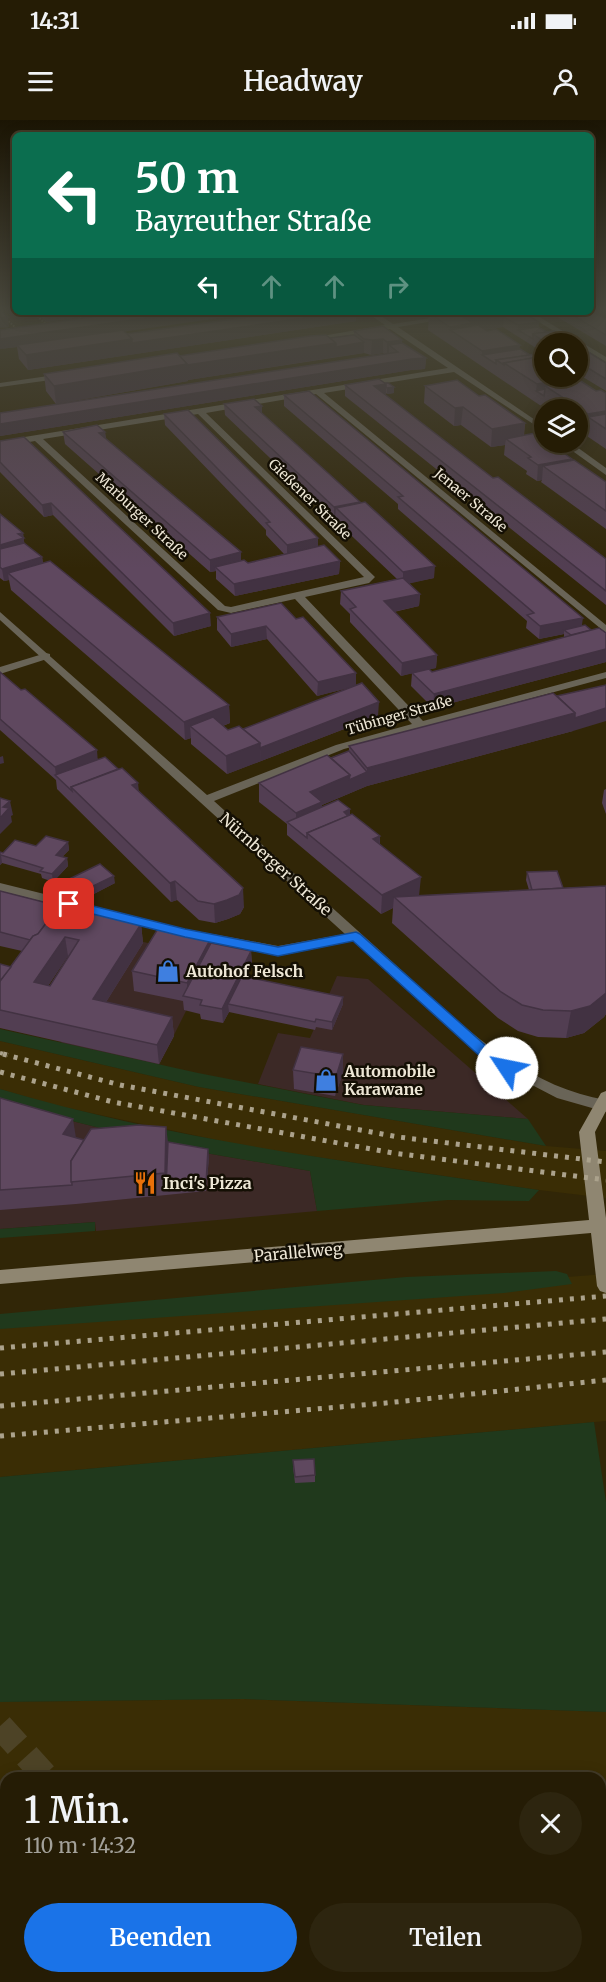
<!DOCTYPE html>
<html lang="de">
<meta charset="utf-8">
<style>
body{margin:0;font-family:Merriweather,serif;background:#2d250f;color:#f1f3f6;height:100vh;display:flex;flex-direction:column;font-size:22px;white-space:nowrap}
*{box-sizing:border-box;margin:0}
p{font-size:20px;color:#a3a19a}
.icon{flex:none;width:33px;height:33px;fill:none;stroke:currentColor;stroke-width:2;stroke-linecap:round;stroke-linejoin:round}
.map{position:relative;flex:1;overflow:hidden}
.panel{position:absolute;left:0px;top:1652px;width:606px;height:212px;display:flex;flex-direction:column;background:#251c05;border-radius:18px 18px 0 0;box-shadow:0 3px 15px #0003,0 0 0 2px #423a27}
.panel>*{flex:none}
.banner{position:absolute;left:12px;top:12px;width:582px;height:183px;border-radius:9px;box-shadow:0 3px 15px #0003,0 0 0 2px #423a27;background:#0b6e4f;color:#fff;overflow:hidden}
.buttons{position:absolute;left:534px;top:213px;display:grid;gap:12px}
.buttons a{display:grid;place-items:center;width:54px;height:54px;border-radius:50%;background:#251c05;box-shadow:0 3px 15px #0003,0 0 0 2px #423a27;font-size:30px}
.pin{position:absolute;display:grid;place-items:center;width:51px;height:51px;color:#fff;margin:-26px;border-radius:12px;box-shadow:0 3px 9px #0006}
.me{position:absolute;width:66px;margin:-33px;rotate:304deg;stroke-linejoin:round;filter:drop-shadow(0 0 4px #0008)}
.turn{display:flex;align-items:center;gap:21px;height:126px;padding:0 24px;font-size:27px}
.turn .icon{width:78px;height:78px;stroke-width:2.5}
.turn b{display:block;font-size:42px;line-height:51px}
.lanes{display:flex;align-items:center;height:57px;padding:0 24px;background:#0003;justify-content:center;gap:30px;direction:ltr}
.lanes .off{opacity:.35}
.round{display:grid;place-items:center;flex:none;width:63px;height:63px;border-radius:32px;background:#2d250f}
.summary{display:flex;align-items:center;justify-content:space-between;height:102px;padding:0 24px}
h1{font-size:36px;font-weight:600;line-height:45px}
.cta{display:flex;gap:12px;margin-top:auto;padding:12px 24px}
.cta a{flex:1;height:69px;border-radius:36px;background:#1a73e8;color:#fff;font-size:24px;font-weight:600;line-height:69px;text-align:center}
.cta a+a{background:#2d250f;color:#f1f3f6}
.status{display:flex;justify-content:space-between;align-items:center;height:42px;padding:0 30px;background:#251c05;direction:ltr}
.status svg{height:16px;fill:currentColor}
header{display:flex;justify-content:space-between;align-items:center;height:78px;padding:0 24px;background:#251c05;font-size:27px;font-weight:600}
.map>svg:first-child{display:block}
</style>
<div class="status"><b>14:31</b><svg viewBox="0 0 49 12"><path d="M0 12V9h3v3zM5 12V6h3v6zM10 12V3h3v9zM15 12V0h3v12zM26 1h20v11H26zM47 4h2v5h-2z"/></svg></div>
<header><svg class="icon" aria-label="menu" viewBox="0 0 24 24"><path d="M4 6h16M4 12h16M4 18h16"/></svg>Headway<svg class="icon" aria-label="person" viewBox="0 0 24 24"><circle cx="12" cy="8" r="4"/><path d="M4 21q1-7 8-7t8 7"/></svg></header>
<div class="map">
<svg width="606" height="1862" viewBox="0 0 606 1862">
<rect width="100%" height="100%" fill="#312607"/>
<g fill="#3c2926">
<polygon points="125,818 213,837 159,945 61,923"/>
<polygon points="337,856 368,859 528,999 364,985 258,964 278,913 310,918"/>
<polygon points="0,983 188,1030 310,1051 317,1091 96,1111 95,1102 0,1109"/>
</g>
<g fill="#3a2d05">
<polygon points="0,921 199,967 546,1026 606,1031 606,1078 539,1070 249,1027 54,985 0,969"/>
<polygon points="606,1154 606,1301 0,1357 0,1201"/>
<polygon points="243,1579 606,1592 606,1768 600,1768 600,1658 6,1658 6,1775 0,1775 0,1582"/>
</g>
<g fill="#20391c">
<polygon points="0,909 198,953 363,985 528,999 546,1026 199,967 0,921"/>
<path d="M0,969c176,52 358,74 539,101l-10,11 -81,-1 -131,11 -7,-40 -122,-21 -188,-47z"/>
<polygon points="95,1102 95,1111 0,1118 0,1109"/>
<polygon points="556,1151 567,1154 572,1164 504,1173 0,1209 0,1194 406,1157"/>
<polygon points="594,1302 606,1382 606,1592 243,1579 0,1582 0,1357"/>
<polygon points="600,1768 606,1768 606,1862 338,1862 334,1857 600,1857"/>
</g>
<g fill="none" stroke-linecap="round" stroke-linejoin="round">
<g stroke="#4d4326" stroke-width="26" stroke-dasharray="26 14" stroke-linecap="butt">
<polyline points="0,1606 47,1658"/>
<polyline points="0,1768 6,1775"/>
</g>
<g stroke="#80775d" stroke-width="2" stroke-dasharray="1.5 1.5" stroke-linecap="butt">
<polyline points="33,192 48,206"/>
<polyline points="73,192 84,201"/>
<polyline points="0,193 19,211"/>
</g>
<polygon fill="#696457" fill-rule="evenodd" points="46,533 50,534 50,538 0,554 0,547"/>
<g fill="#696457" fill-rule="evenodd">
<path d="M366,192h9l18,12 77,-12h18l-90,15 146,99v5l-90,-59 -130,21 282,232v8l-290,-239 -110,19 169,164 -6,6 -64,14 118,124 183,-49v6l-262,71 -130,52c54,49 109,98 163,147 68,60 135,136 229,152v12l-49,-14 -73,-38 -131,-119 -75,15 -93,-19 -185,-46v-8l185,46 93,17 67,-12 -345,-314v-8l207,183 129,-50 76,-21 -117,-125 -64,14 -13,-3 -183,-169 -35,6v-6l448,-73 -58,-39 -81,12 -4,-2 80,-14zM198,294l166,163 -133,30 -6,-1 -182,-167z"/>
<polygon points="522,192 531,192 606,237 606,242"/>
<polygon points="62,254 66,256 65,258 0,267 0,263"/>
<polygon points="560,322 570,322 606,348 606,355"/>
</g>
<polygon fill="#8f8671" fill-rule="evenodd" points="606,971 606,991 595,1012 606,1098 606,1173 600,1171 597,1166 591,1113 0,1164 0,1150 589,1100 579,1012 601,973"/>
<g fill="#c6b998" fill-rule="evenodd">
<polygon points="63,1857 96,1857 98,1862 65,1862"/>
<polygon points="222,1857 256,1857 258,1862 224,1862"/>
</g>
<polyline stroke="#aba28c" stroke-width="4" stroke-dasharray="3 5" stroke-linecap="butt" points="0,933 8,935"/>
<g stroke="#aba28c" stroke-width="5" stroke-dasharray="4 7" stroke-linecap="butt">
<polyline points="3,934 120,965 398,1017 606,1042"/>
<polyline points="0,952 113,982 393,1033 606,1060"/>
<polyline points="0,1228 606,1176"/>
<polyline points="0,1254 606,1199"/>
<polyline points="0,1286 606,1232"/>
<polyline points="0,1316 386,1283 606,1260"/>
</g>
<g stroke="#aba28c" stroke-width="7" stroke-dasharray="4.5 9" stroke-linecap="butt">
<polyline points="0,1667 6,1667"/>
<polyline points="600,1677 606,1677"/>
<polyline points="0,1708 6,1708"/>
<polyline points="600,1719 606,1719"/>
</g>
</g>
<g fill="#523e52" fill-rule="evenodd">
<polygon points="591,188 606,188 601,189 601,193 596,194 606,199 606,226 549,192 591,192"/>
<polygon points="36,192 73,192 74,198 46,202"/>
<polygon points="126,192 259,192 124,211 126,214 269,194 269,192 356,201 28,250 19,239 17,227 0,229"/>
<polygon points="437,192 523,192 523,194 539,202 538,207 547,212 569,220 569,224 544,224 544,233 503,207 485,210 530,235 576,257 576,261 596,271 606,273 606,329 578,310 578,290 547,290 428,210 429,193"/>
<polygon points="354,211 402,223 426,238 425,249 411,250 0,316 0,293 384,234 383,233 371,235 364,233 188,260 188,261 56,284 46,271 44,254 179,236 330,218 354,215"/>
<polygon points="578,231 606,243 606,271 578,254"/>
<polygon points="385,263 394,267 394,273 387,274 386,273 385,275 493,358 606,439 606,485 345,276 345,265"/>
<polygon points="425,266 479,276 525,303 524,316 572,339 571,341 606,362 606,409 541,362 542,360 537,361 526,354 527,351 504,335 505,325 491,327 461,305 454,306 424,283"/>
<polygon points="284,275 582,505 591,510 606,513 606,542 433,588 411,566 412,553 401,556 350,502 350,494 340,484 341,471 397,459 335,400 335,399 334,399 225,295 224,284 360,382 360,383 434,458 409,463 420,474 419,486 394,492 437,535 436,548 429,549 432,552 564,517 564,514 539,519 526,508 527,501 398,389 398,384 284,286"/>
<polygon points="164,294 318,426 340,441 339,454 235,476 216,459 216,451 210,452 65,324 63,312 105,312 106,319 241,440 248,443 284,434 266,415 266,410 165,305"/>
<polygon points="0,321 211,506 174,516 53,395 44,397 0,352"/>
<polygon points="0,394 23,413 24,423 42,437 43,443 229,585 230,603 223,606 228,610 243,609 352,567 317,576 267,519 231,527 217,510 217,497 281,483 356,566 378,596 227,654 191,624 191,618 185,620 11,470 9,460 4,461 0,458"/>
<polygon points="0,552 98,639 139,671 244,787 240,794 228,799 215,803 199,800 177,780 171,782 57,669 56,660 0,610"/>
<polygon points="553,573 573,611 367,666 322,685 322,687 350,695 380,716 380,724 419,776 529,770 526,760 527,752 563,768 606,766 606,894 604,897 584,913 566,918 538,917 518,911 498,898 392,803 393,788 381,794 287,715 287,704 259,682 259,663 349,631 349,626"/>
<polygon points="606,669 606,694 602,683 604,670"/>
<polygon points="68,722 69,730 62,737 67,738 68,746 53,762 42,758 41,754 2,743 0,745 0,732 3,733 36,726"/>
<polygon points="63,762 115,763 90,776 64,770"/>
<path d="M0,771l59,15 82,18 2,19 -37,59 66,15 2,19 -15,28 -159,-36v-64l11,3 11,-16 -22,-5zM68,836h1l-19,30h-2z"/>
<polygon points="211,818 211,823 251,831 252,845 246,857 343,884 332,910 316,907 315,910 229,892 223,903 201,899 200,894 184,890 183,881 134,871 132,851"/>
<polygon points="343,934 343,953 335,976 294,969 293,950"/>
<polygon points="0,978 76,1018 84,1020 168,1022 209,1037 206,1071 76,1084 0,1090"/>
<polygon points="293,1347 315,1355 315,1362 295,1363"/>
</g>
<g fill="#423242">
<polygon points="591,188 606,188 601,189 601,193 581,196 591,192"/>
<polygon points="45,192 73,192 74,198 46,202"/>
<polygon points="187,192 259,192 19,227 17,225 17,227 0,229 0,219"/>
<polygon points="345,192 356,192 356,201 28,250 26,235 132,219"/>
<polygon points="405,192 419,192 405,194"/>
<polygon points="510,192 523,192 522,204 504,197 503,207 473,212 450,210 449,224 450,207 463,197"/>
<polygon points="8,197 9,207 0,208 0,198"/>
<polygon points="539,202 538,212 518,210 518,205"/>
<polygon points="383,219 383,233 371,235 372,220"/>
<polygon points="402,220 402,234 389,225 389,236 387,236 387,222"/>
<polygon points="569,220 569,224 550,224"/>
<polygon points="364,222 364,233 336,237 336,227"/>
<polygon points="336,223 336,237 188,260 188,261 56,284 54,266 187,244"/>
<polygon points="520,225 519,239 496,240 482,235 482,231"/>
<polygon points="426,238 425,249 411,250 0,316 0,304 412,239"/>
<polygon points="576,257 574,275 545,266 544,276 536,271 537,264"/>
<polygon points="386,264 386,275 374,266"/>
<polygon points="394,267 394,273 387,274 387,268"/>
<polygon points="262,286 262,297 255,287"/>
<polygon points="463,287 461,305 454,306 455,288"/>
<polygon points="606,291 606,309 588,297 586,315 588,294"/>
<polygon points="525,303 523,321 506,319 505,325 491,327 492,309"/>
<polygon points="105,312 106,323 99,313"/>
<polygon points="572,339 569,354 543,346 542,360 537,361 538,345"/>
<polygon points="360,382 360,394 336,388 335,399 334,399 334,387"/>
<polygon points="51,383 53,395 44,397 42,385"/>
<polygon points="23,413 26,435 0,442 0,425 18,414"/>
<polygon points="318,418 318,431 287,437 287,425"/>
<polygon points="241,432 241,444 215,447 216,451 210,452 210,440"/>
<polygon points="42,437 44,450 8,453 9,460 4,461 2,449"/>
<polygon points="340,441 339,454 235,476 234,464"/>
<polygon points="435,446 434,458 403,465 403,452"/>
<polygon points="420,474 419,486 383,494 384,481"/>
<polygon points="210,493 211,506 174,516 173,503"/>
<polygon points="583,498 581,511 564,510 564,514 539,519 540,506"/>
<polygon points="266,506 267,519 231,527 231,514"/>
<polygon points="606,529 606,542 433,588 434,574"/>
<polygon points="437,535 436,548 401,556 402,543"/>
<polygon points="356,553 356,566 317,576 318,562"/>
<polygon points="379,582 378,596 261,641 260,628"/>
<polygon points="229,585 230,603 200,614 190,606 191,618 185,620 184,602"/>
<polygon points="606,588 606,601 573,611 367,666 322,685 322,700 296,709 296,693 310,672 350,655 367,652 367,648 575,593"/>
<polygon points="260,623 261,641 227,654 226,636"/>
<polygon points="97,630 98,644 56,656 55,647"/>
<polygon points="3,636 4,643 0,644 0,637"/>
<polygon points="138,663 140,681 132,665"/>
<polygon points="10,681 13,695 11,696 12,702 0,714 0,698 3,687"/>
<polygon points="350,689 350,700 344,692"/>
<polygon points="380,716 379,735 373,719"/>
<polygon points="68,722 69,730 57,742 56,735"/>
<polygon points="1,735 2,743 0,745 0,736"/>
<polygon points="67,738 68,746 53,762 52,754"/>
<polygon points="114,756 115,763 90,776 89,768"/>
<polygon points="421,757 419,776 394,777 393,788 381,794 382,775"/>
<polygon points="175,761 177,780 171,782 170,763"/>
<polygon points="243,768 244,787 240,794 228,799 215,803 214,784"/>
<polygon points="141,804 143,823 96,898 93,879"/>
<polygon points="65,817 68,836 38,881 34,862"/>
<polygon points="211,818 212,837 188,877 187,863"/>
<polygon points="251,831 252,845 232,885 228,884 229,892 223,903 222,889"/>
<polygon points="606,873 606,894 604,897 584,913 566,918 571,891"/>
<polygon points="343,877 343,884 332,910 332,902"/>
<polygon points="172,897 174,916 159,944 157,925"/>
<polygon points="343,934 343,953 335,976 336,957"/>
<polygon points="73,999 76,1018 63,1014"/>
<polygon points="166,1007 169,1030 166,1068 165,1053"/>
<polygon points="208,1029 209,1037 206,1071 206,1064"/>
</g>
<g fill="#5f485f" stroke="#423242" stroke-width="1.5" fill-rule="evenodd">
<polygon points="0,190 8,197 0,198"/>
<polygon points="591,191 606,199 606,215 567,192 591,192"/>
<polygon points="126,192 187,192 0,219 0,210"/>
<polygon points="269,192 345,192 132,223 132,219 126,214 270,194"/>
<polygon points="437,192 472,192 477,195 463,197 473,203 450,207 429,193"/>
<polygon points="472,192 510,192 477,197 477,195"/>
<polygon points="524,193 539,202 518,205 504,197"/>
<polygon points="478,205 487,211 496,209 520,225 482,231 450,210"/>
<polygon points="383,206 402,220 387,222 383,219 372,220 364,219 354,211"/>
<polygon points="538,207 547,212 533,214 533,219 518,210"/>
<polygon points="123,210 132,219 26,235 17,225"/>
<polygon points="554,211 569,220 548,224 533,214"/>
<polygon points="326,215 336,223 187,245 187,244 179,236 310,216"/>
<polygon points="354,215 364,222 336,227 336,223 330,218"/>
<polygon points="402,223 426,238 412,239 0,304 0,293 398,232 389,225"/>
<polygon points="520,229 530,235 496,240 496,244 482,235"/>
<polygon points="585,230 606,243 606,259 578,242 578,231"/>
<polygon points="177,233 187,244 54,266 44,254"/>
<polygon points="535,234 539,237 504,243 504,245 496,240"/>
<polygon points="543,236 544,237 544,256 576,257 537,264 504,243"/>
<polygon points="379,259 386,264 374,266 493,358 498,357 606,439 606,471 345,265"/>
<polygon points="457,260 479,276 485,275 525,303 492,309 463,287 455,288 425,266"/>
<polygon points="579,260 596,271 601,270 606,273 606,291 588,294 545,266"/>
<polygon points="385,263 388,263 394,267 387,268 386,267 386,264"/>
<polygon points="545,269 544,276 536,271"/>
<polygon points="309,271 583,498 540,506 527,495 534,493 398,377 403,376 284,275"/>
<polygon points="254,279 262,286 255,287 360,382 334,387 224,284"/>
<polygon points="188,290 318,418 287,425 266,403 270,402 164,294"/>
<polygon points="606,294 606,309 588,297"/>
<polygon points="97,305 105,312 99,313 241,432 210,440 63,312"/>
<polygon points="535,313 544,320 544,322 548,322 572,339 538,345 528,338 531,337 506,319"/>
<polygon points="24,317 210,493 173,503 51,383 42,385 0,342 0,321"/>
<polygon points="574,340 606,362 606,391 543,346"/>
<polygon points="365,382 435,446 403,452 336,388"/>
<polygon points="0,394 23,413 18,414 24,418 0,425"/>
<polygon points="24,423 42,437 2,449 0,447 0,429"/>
<polygon points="324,425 340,441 234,464 215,447 244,440 248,443"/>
<polygon points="50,441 229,585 184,602 8,453"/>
<polygon points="403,458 420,474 384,481 437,535 402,543 350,489 356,487 341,471"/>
<polygon points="281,483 296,499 303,497 356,553 318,562 266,506 231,514 217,497"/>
<polygon points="585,505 591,510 571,515 564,510"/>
<polygon points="599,508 606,513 606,529 434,574 412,553 429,549 432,552"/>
<polygon points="0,552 21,570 25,569 97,630 55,647 0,599"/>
<polygon points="362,563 379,582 260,628 260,623 243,609"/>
<polygon points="606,565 606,588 575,598 575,593 557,576"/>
<polygon points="553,573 575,593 367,648 349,626"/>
<polygon points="213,597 228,610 239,606 260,623 226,636 190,606"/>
<polygon points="349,631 367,652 349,660 350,655 331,638"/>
<polygon points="327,635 350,655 310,672 322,682 296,693 259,663"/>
<polygon points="105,637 118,649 71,667 72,671 55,655"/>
<polygon points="122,648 138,663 132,665 243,768 239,775 227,780 214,784 198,781 175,761 170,763 71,667"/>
<polygon points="0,678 10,681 3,687 9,688 0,698"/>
<polygon points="338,680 350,689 344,692 348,696 307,713 307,718 287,702"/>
<polygon points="352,694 380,716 373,719 421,757 382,775 307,713"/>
<polygon points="46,716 68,722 56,735 67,738 52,754 40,751 43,748 1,735 0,736 0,732 3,733 15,720 36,726"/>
<polygon points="100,744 114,756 89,768 63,762"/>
<polygon points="557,751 563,768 532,770 527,752"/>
<polygon points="606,766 606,873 590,886 571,891 543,890 522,885 501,872 394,777"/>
<polygon points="0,771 59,786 38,814 33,816 30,820 0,812"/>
<path d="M60,785l81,19 -48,75 79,18 -15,28 -157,-35v-29l33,-45 5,-2zM65,817l14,3 -29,46 -16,-4z"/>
<polygon points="159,807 211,818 187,863 132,851"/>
<polygon points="211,823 251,831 222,889 200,885 202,880 183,876"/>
<polygon points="0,844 11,847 0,861"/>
<polygon points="242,856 343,877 332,902 316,899 315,902 228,884"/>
<polygon points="301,927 343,934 336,957 293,950"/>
<polygon points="0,978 73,999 63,1014 84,1020 71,1041 72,1065 0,1070"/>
<polygon points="139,1005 166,1007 165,1053 71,1062 71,1041 91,1009"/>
<polygon points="168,1022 208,1029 206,1064 166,1068"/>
<polygon points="314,1339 315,1355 295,1357 293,1340"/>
</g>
<linearGradient id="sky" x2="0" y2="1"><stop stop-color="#1b1504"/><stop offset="0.42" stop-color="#48473c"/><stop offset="1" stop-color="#48473c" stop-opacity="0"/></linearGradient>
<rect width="606" height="449" fill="url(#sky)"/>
<polygon fill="#1a73e8" stroke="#114b97" stroke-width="1.5" points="69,780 185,809 278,827 356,812 360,814 494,933 514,948 507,953 484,940 353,821 278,836 185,817 65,787 63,784"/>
<defs>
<g id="shop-bare" transform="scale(1.8)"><path d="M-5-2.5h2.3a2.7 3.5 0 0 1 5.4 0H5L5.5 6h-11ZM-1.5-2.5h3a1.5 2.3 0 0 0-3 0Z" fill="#3f7fe0" stroke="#140f04" stroke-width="2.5" paint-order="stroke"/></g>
<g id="restaurant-bare" transform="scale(1.8)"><path d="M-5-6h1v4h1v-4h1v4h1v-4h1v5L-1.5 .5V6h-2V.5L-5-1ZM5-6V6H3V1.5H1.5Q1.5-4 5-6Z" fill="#e8710a" stroke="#140f04" stroke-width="2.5" paint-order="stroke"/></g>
</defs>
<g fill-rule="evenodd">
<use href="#shop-bare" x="168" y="851"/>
<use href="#shop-bare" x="326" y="960"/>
<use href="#restaurant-bare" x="145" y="1063"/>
</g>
<g text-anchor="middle" stroke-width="5" stroke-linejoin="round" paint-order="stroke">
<g font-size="14" fill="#eee7d6" stroke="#140f04">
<text transform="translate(310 379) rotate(44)" y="5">Gießener Straße</text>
<text transform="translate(471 380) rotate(40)" y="5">Jenaer Straße</text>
<text transform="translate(142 396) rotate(43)" y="5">Marburger Straße</text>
<text transform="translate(399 595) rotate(-16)" y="5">Tübinger Straße</text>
</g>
<g font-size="16" fill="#eee7d6" stroke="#140f04">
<text transform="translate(276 744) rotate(42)" y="6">Nürnberger Straße</text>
<text transform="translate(298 1132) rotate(-5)" y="6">Parallelweg</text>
</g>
<g font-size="16" font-weight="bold" fill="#eee7d6" stroke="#140f04" text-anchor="start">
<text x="186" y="857">Autohof Felsch</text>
<text x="344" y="957">Automobile<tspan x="344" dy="18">Karawane</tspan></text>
<text x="163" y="1069">Inci's Pizza</text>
</g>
</g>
</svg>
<div class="buttons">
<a><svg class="icon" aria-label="search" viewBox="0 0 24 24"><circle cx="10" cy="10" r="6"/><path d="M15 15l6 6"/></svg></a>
<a><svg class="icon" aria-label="layers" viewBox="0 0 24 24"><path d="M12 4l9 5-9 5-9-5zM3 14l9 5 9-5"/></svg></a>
</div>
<div class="pin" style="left:69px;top:784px;background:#d93025"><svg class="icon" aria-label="arrive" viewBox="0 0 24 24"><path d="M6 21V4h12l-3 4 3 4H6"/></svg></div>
<svg class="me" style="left:507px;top:948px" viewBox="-20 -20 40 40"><circle r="19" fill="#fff"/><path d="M0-13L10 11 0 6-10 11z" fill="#1a73e8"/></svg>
<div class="banner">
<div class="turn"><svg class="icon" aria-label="left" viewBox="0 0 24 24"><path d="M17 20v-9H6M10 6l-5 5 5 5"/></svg><div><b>50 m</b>Bayreuther Straße</div></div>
<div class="lanes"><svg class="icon" aria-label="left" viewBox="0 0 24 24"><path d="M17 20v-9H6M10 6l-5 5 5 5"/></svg><svg class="icon off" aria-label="ahead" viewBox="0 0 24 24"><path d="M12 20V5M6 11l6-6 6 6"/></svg><svg class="icon off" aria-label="ahead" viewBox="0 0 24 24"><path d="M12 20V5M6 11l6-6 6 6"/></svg><svg class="icon off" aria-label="right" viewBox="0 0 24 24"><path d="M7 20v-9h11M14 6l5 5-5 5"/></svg></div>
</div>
<section class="panel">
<div class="summary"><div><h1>1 Min.</h1><p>110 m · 14:32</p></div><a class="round"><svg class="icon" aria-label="close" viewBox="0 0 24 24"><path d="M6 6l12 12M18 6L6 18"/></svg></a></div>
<div class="cta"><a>Beenden</a><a>Teilen</a></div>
</section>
</div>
